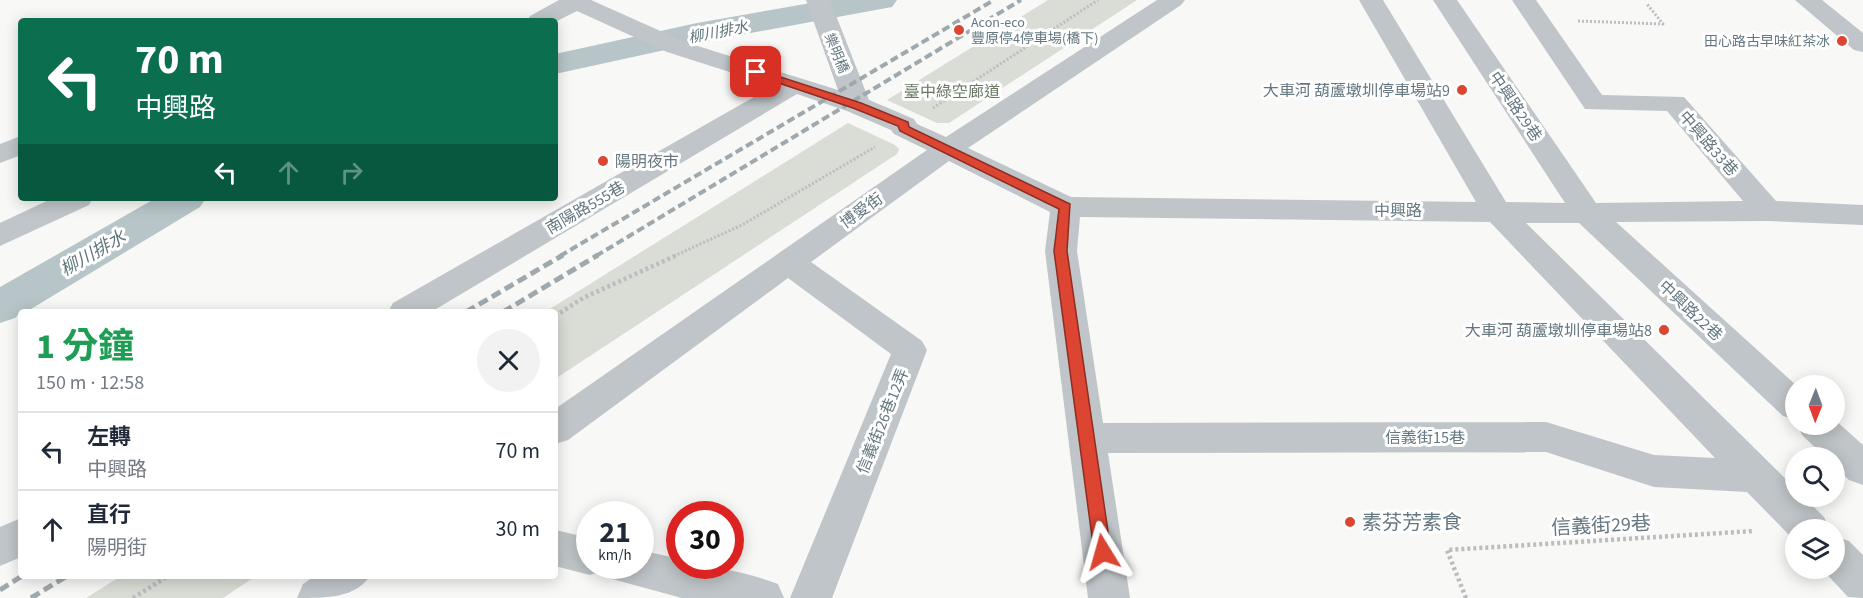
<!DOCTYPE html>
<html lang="zh-TW">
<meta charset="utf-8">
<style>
body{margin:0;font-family:"Source Sans 3","Noto Sans TC",sans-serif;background:#f2f2f3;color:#1f2937;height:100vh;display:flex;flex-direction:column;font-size:22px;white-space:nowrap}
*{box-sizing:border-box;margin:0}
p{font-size:20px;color:#747a83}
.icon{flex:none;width:33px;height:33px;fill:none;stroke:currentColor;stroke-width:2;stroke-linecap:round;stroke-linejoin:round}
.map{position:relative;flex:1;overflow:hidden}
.side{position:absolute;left:18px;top:309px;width:540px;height:270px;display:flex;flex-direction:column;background:#fff;border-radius:6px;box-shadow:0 3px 15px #0003}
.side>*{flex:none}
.banner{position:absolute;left:18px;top:18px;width:540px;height:183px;border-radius:6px;box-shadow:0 3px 15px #0003;background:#0b6e4f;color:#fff;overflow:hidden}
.needle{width:39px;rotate:181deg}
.buttons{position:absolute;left:1785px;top:375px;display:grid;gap:12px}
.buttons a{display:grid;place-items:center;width:60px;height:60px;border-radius:50%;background:#fff;box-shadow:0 3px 15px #0003;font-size:30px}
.speed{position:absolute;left:576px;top:501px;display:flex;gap:12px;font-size:30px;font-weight:700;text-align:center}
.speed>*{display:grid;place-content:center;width:78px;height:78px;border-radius:50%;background:#fff;box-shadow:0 3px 15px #0003;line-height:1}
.speed small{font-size:15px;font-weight:400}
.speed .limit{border:9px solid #d22;background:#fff;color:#111}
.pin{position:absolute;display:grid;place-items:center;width:51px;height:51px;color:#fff;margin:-26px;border-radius:12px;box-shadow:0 3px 9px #0006}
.me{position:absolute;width:66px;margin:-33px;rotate:352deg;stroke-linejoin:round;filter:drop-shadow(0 0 4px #0008)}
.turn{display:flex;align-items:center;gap:21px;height:126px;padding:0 18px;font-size:27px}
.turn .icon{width:78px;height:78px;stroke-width:2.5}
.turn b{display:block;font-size:42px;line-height:51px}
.lanes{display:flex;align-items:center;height:57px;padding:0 18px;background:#0003;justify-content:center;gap:30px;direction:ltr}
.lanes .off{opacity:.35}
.round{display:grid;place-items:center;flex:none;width:63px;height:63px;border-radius:32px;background:#f2f2f3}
.headline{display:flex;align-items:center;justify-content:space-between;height:102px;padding:0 18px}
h1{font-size:36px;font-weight:700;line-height:45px;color:#1e9e55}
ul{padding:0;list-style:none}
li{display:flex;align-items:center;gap:18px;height:78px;padding:0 18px;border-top:2px solid #e0e1e3}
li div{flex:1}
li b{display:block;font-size:22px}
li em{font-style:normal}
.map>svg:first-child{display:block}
</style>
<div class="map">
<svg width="1863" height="598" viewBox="0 0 1863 598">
<rect width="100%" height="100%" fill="#f8f8f6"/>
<g fill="#d9ddd5">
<polygon points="1048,0 1137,0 949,123 937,123 887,100"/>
<polygon points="848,123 895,145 899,149 897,154 555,379 555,312 545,312"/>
<polygon points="121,576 256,576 223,598 86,598"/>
</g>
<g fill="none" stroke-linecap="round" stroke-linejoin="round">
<g fill="#b7c5c8" fill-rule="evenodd">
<polygon points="828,0 897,0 892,7 881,9 697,43 555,74 555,54 697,23"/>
<polygon points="156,198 206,198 200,207 26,312 21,312 15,318 0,323 0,287"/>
</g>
<g stroke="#babec0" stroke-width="3" stroke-dasharray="2 2" stroke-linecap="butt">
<polyline points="1578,21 1663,24 1647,4"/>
<polyline points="933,108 1098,0"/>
<polyline points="674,256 742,225 875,147"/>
</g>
<g stroke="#babec0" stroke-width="4.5" stroke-dasharray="3 3" stroke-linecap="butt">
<polyline points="555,316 583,298 677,255"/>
<polyline points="133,598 168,576"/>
<polyline points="1466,598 1447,550 1754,531"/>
</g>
<g fill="#bfc5c8" fill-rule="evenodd">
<path d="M559,0h32l94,42 153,48 -32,-90h24l39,100 45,19 3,5 29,13 211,-137h28l-4,5 -213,143 103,49 405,5 -117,-202h24l123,202 59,1 -132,-203h24l139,203 147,-2 -76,-90 -82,-2 -73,-109h24l66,95 82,2 92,104 87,4v20l-95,-4 -152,1 181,164 -1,34 -13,-4 -204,-193h-53l270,266v7h7l21,21 6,13h-34v12l-49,-50 -93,-5 -108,-35 -438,1 22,145h-42l-43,-347 5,-39 -101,-51 -138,101 111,79 5,9 -95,248h-42l101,-244 -103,-76 -220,162 -13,4v-35l372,-259 -33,-16 -3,-4 -44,-19 -50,-17 -366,218h-43l5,-9 380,-217 -106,-34 -90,-41 -22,11 -28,-1 3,-5zM1080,217l410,5 225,236 -61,-3 -108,-33 -443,1 -26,-172z"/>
<polygon points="1795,0 1822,0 1863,33 1863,52 1854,50"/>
<polygon points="21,136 21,155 0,163 0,144"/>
<polygon points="53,198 93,198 89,205 0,246 0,223"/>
<polygon points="1834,419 1863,445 1863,485 1849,480 1834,466 1834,458 1826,458 1802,435 1797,424 1834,424"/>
<polygon points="21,518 21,557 0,566 0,527"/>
<path d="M555,530l35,8v28h50v-16l40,9v7c33,0 67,6 98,18l6,14h-102l-70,-19 -6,-13 -1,4 -15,5 -35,-9z"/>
<polygon points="1834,536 1849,541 1863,555 1863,598 1848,597 1821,568 1834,568"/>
<path d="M315,576h55c-15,22 -43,22 -73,22l6,-14z"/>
</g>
<g stroke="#9fa8ac" stroke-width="4" stroke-dasharray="8 4" stroke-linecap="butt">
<polyline points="560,256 994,0"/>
<polyline points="596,256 1021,0"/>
</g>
<g stroke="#9fa8ac" stroke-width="5" stroke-dasharray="10 5" stroke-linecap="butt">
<polyline points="466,312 563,255"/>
<polyline points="503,312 598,255"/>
<polyline points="0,590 22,576"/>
<polyline points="31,598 67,576"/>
</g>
</g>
<polygon fill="#dc4532" stroke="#8f2d20" stroke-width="1.5" points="756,69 861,103 908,122 909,127 1070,204 1067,251 1111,552 1109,558 1103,560 1097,558 1094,552 1054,251 1059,209 900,131 898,126 853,108 752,74 751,72"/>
<g fill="#dc4532" stroke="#fff" stroke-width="2">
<circle cx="959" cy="30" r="6"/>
<circle cx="1842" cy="41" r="6"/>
<circle cx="1462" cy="90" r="6"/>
<circle cx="603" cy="161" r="6"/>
<circle cx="1664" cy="330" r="6"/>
<circle cx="1350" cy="522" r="6"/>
</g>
<g text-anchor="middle" stroke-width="6" stroke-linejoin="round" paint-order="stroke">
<g font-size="14" fill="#657780" stroke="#fff" text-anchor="start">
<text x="971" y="27">Acon-eco<tspan x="971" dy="16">豐原停4停車場(橋下)</tspan></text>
<text x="1830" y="46" text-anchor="end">田心路古早味紅茶冰</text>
</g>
<g font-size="14" fill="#657780" stroke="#fff">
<text transform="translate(837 53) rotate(68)" y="5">樂明橋</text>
</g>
<g font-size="15" font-style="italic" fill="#5f767a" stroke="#fff">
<text transform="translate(718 32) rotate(-11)" y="5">柳川排水</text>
</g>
<g font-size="16" fill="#657780" stroke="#fff" text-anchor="end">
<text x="1450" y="96">大車河 葫蘆墩圳停車場站9</text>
<text x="615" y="167" text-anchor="start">陽明夜市</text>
<text x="1652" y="336">大車河 葫蘆墩圳停車場站8</text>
</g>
<g font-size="16" fill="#697863" stroke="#fff">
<text x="952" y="97">臺中綠空廊道</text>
</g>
<g font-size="16" fill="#657780" stroke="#fff">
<text transform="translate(1516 106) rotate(56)" y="6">中興路29巷</text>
<text transform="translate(1709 143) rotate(49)" y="6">中興路33巷</text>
<text transform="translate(585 207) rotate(-30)" y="6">南陽路555巷</text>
<text transform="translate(861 210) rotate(-36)" y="6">博愛街</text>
<text x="1398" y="216">中興路</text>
<text transform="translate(1691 310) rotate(43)" y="6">中興路22巷</text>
<text transform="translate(882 421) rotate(-68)" y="6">信義街26巷12弄</text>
<text x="1425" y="443">信義街15巷</text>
</g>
<g font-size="18" font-style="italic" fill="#5f767a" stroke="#fff">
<text transform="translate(93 253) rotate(-30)" y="6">柳川排水</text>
</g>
<g font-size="20" fill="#657780" stroke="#fff" text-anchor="start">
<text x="1362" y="529">素芬芳素食</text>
</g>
<g font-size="20" fill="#657780" stroke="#fff">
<text transform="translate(1601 525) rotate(-3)" y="7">信義街29巷</text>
</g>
</g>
</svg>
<div class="buttons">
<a><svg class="needle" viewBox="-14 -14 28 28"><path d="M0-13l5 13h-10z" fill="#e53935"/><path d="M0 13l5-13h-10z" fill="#747a83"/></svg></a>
<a><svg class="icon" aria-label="search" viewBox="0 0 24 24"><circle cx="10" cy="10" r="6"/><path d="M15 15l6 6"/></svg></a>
<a><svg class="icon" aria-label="layers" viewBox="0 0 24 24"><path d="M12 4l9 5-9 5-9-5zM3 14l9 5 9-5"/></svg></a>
</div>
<div class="speed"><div>21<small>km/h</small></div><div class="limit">30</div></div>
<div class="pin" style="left:756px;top:72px;background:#d93025"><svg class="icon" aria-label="arrive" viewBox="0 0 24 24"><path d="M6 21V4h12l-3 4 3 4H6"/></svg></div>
<svg class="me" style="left:1103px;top:552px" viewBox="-20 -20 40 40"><path d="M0-17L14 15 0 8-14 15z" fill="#dc4532" stroke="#fff" stroke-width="4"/></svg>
<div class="banner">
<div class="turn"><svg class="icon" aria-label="left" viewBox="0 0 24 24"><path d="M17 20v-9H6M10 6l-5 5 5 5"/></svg><div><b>70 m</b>中興路</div></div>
<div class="lanes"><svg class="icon" aria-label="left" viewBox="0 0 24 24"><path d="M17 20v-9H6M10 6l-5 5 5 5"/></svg><svg class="icon off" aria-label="ahead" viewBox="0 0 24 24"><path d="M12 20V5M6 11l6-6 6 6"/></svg><svg class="icon off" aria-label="right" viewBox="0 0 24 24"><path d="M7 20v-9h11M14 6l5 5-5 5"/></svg></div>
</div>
<section class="side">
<div class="headline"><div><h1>1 分鐘</h1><p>150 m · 12:58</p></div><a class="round"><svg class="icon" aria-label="close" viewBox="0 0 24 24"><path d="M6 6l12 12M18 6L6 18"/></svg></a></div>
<ul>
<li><svg class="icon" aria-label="left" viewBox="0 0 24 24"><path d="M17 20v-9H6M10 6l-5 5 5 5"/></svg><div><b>左轉</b><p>中興路</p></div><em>70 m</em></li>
<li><svg class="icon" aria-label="ahead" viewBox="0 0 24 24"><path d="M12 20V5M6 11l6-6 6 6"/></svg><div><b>直行</b><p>陽明街</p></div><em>30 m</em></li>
</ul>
</section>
</div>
